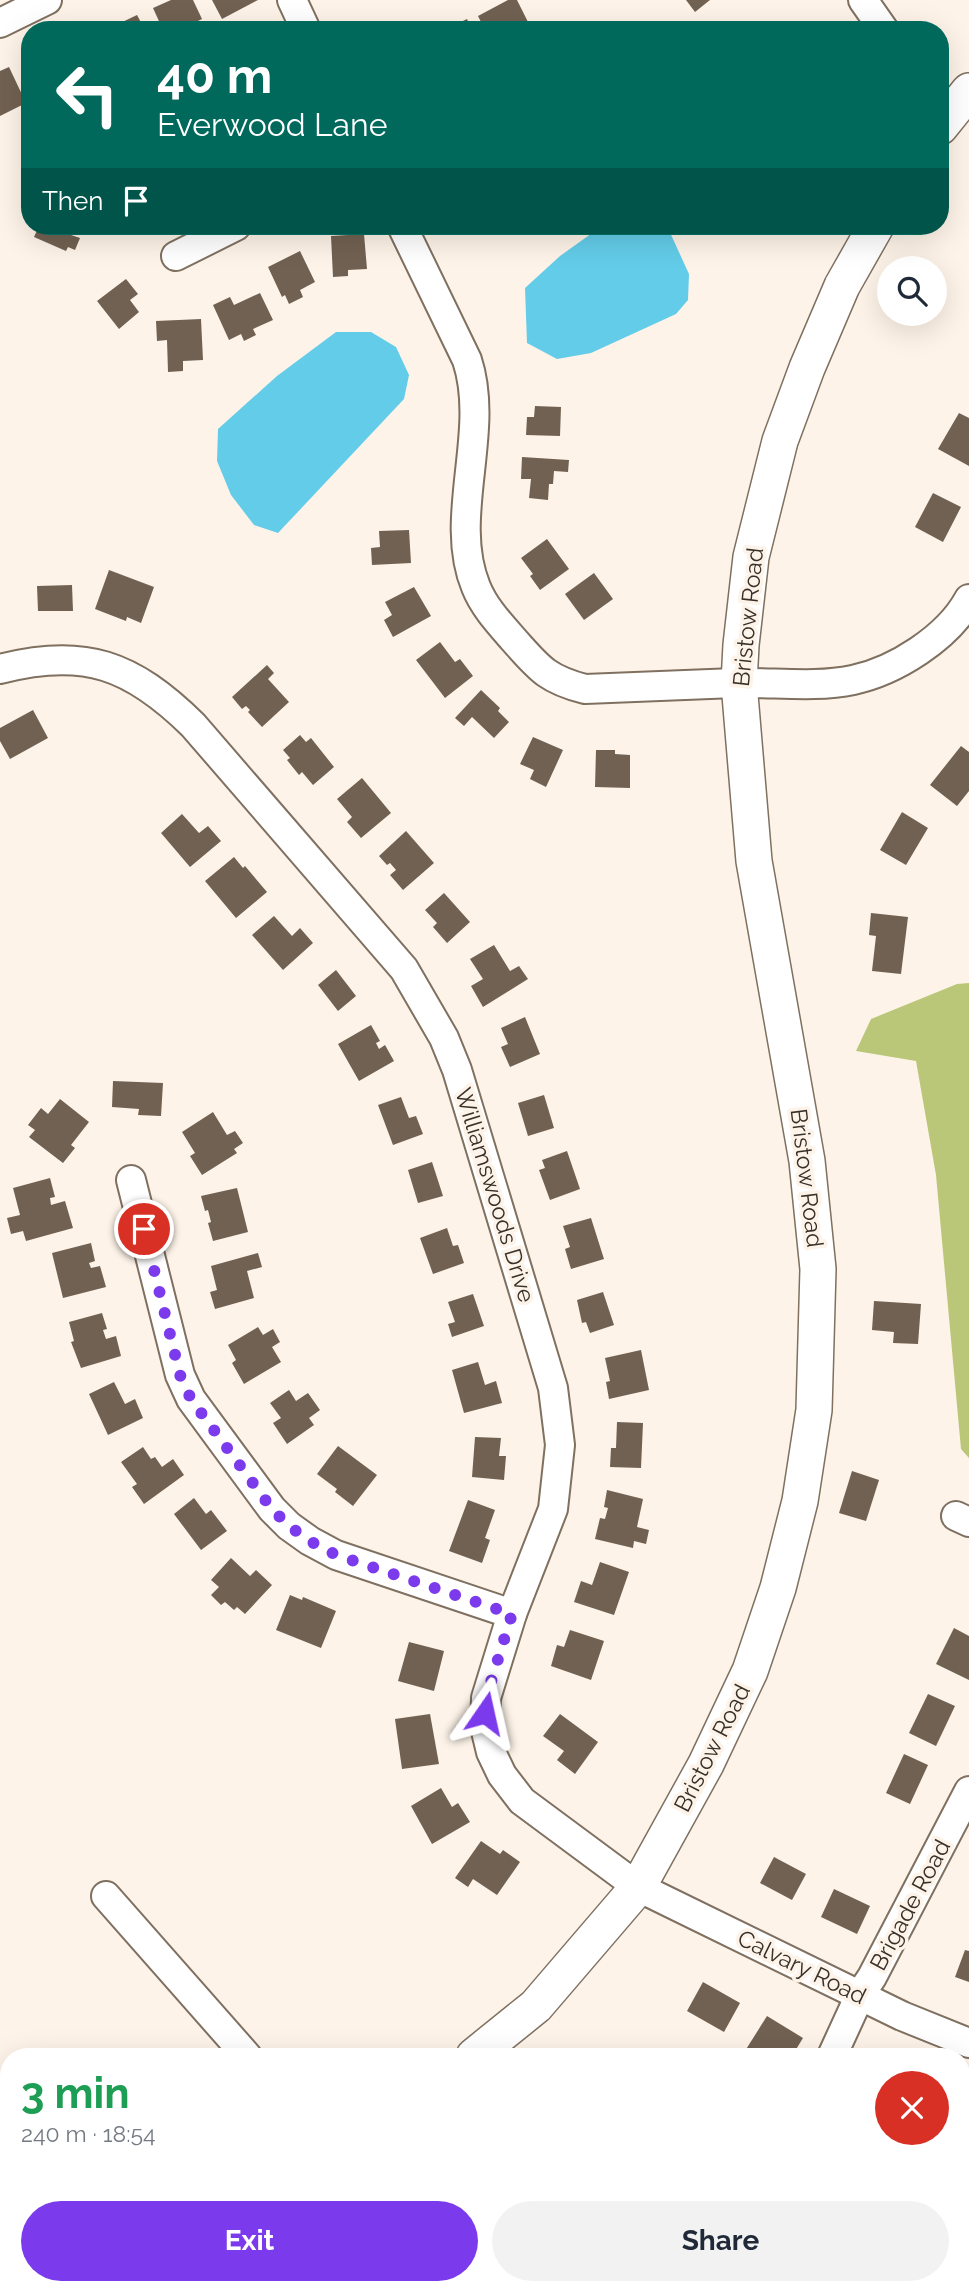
<!DOCTYPE html>
<meta charset="utf-8">
<style>
body{margin:0;font-family:Raleway,sans-serif;background:#f2f2f3;color:#1f2937;height:100vh;display:flex;flex-direction:column;font-size:26px;white-space:nowrap}
*{box-sizing:border-box;margin:0}
p{font-size:23px;color:#747a83}
.icon{flex:none;width:38px;height:38px;fill:none;stroke:currentColor;stroke-width:2;stroke-linecap:round;stroke-linejoin:round}
.map{position:relative;flex:1;overflow:hidden}
.side{position:absolute;left:0px;top:2048px;width:970px;height:247px;display:flex;flex-direction:column;background:#fff;border-radius:28px 28px 0 0;box-shadow:0 7px 28px #0002}
.side>*{flex:none}
.hud{position:absolute;left:21px;top:21px;width:928px;height:214px;border-radius:28px;box-shadow:0 7px 28px #0002;background:#00695c;color:#fff;overflow:hidden}
.tools{position:absolute;left:877px;top:256px;display:grid;gap:14px}
.tools a{display:grid;place-items:center;width:70px;height:70px;border-radius:50%;background:#fff;box-shadow:0 7px 28px #0002;font-size:35px}
.pin{position:absolute;display:grid;place-items:center;width:60px;height:60px;color:#fff;margin:-30px;border:4px solid #fff;border-radius:50%;box-shadow:0 2px 7px #0007}
.me{position:absolute;width:77px;margin:-38px;rotate:11deg;stroke-linejoin:round;filter:drop-shadow(0 0 5px #0008)}
.turn{display:flex;align-items:center;gap:24px;height:147px;padding:0 21px;font-size:32px}
.turn .icon{width:91px;height:91px;stroke-width:2.5}
.turn b{display:block;font-size:49px;line-height:60px}
.then{display:flex;align-items:center;height:66px;padding:0 21px;background:#0003;gap:14px;font-size:26px}
.round{display:grid;place-items:center;flex:none;width:74px;height:74px;border-radius:37px;background:#f2f2f3}
.head{display:flex;align-items:center;justify-content:space-between;height:119px;padding:0 21px}
h1{font-size:42px;font-weight:700;line-height:52px;color:#1e9e55}
.button{display:flex;gap:14px;margin-top:auto;padding:14px 21px}
.button a{flex:1;height:80px;border-radius:42px;background:#7c3aed;color:#fff;font-size:28px;font-weight:700;line-height:80px;text-align:center}
.button a+a{background:#f2f2f3;color:#1f2937}
.map>svg:first-child{display:block}
</style>
<div class="map">
<svg width="969" height="2293" viewBox="0 0 969 2293">
<rect width="100%" height="100%" fill="#fdf3e8"/>
<g fill="#bbc778">
<polygon points="969,983 969,1458 961,1449 936,1175 916,1061 856,1051 871,1019 957,984"/>
<polygon points="961,2219 969,2220 969,2293 691,2293 692,2286 961,2286"/>
</g>
<g fill="#63cce8">
<polygon points="602,226 667,226 689,274 688,300 676,314 591,353 557,359 527,343 525,288 560,256"/>
<polygon points="336,332 371,332 396,347 409,375 404,399 278,533 254,525 231,495 217,461 218,429 277,376"/>
</g>
<g fill="#716152">
<polygon points="171,0 193,0 202,19 179,30 163,30 153,8"/>
<polygon points="212,0 258,0 222,19"/>
<polygon points="508,0 517,0 532,30 485,30 478,16"/>
<polygon points="686,0 710,0 695,12"/>
<polygon points="137,15 145,30 115,30 114,26"/>
<polygon points="467,19 472,30 444,30"/>
<polygon points="9,67 26,103 0,116 0,71"/>
<polygon points="39,226 75,226 71,235 80,238 75,250 68,247 66,251 34,237"/>
<polygon points="364,234 367,269 348,270 348,276 333,277 331,236"/>
<polygon points="300,251 315,282 300,290 303,297 289,304 285,295 282,297 268,267"/>
<polygon points="126,279 138,294 130,300 139,312 119,329 97,301"/>
<polygon points="260,293 273,320 253,329 256,335 244,341 241,334 229,340 213,305 230,297 234,305"/>
<polygon points="201,319 203,360 183,361 183,371 168,372 167,340 157,341 156,321"/>
<polygon points="535,406 561,407 560,436 526,435 527,417 534,417"/>
<polygon points="959,413 969,418 969,466 938,449"/>
<polygon points="522,457 569,460 568,472 554,471 553,484 549,484 548,500 529,498 531,479 521,479"/>
<polygon points="933,493 961,507 943,542 915,527"/>
<polygon points="409,530 411,563 372,565 371,548 380,547 379,531"/>
<polygon points="547,539 569,569 540,590 530,576 533,574 521,558"/>
<polygon points="109,570 154,587 141,623 127,617 126,621 95,609"/>
<polygon points="594,573 613,599 584,620 565,594"/>
<polygon points="72,585 73,611 38,611 37,586"/>
<polygon points="414,587 431,616 393,637 384,620 392,615 385,602"/>
<polygon points="440,642 455,662 460,659 473,676 445,698 416,660"/>
<polygon points="267,665 274,673 268,679 289,702 262,727 248,712 250,710 246,706 242,709 232,697"/>
<polygon points="481,690 500,708 498,711 509,722 494,738 472,717 464,726 455,718"/>
<polygon points="33,710 48,738 10,759 0,741 0,728"/>
<polygon points="300,735 306,742 311,738 334,767 313,785 302,772 299,775 287,760 290,758 283,750"/>
<polygon points="533,737 563,750 546,787 530,779 534,770 520,764"/>
<polygon points="961,746 969,752 969,791 957,806 930,785"/>
<polygon points="596,750 615,750 615,754 630,755 630,788 595,787"/>
<polygon points="362,778 391,813 361,838 347,822 352,817 337,799"/>
<polygon points="902,812 928,828 906,865 880,850"/>
<polygon points="182,814 199,833 208,826 221,841 190,867 161,833"/>
<polygon points="406,831 434,863 403,890 390,875 396,870 390,863 387,865 379,856"/>
<polygon points="234,857 243,868 245,866 267,892 236,918 205,881"/>
<polygon points="444,893 470,922 447,943 433,927 437,923 425,910"/>
<polygon points="871,913 908,917 901,974 872,971 876,936 869,935"/>
<polygon points="274,916 292,936 300,928 313,943 283,970 252,935"/>
<polygon points="494,945 510,971 519,966 528,979 483,1007 471,986 483,979 470,959"/>
<polygon points="336,970 356,996 338,1011 318,985"/>
<polygon points="525,1017 540,1054 510,1067 501,1047 508,1044 501,1028"/>
<polygon points="371,1025 380,1041 376,1043 379,1049 385,1045 394,1061 359,1081 338,1044"/>
<polygon points="113,1081 163,1083 161,1116 138,1115 139,1109 112,1107"/>
<polygon points="544,1095 554,1128 528,1136 518,1103"/>
<polygon points="401,1097 409,1118 416,1116 423,1134 393,1145 378,1105"/>
<polygon points="60,1099 89,1122 71,1145 75,1148 63,1163 29,1137 35,1130 28,1125 41,1108 48,1114"/>
<polygon points="213,1112 227,1135 235,1131 243,1143 234,1149 237,1153 202,1175 190,1156 195,1153 182,1132"/>
<polygon points="567,1151 580,1189 550,1200 539,1170 545,1168 542,1160"/>
<polygon points="432,1162 443,1196 418,1203 408,1170"/>
<polygon points="50,1178 55,1197 50,1198 51,1205 65,1201 73,1228 26,1241 23,1231 11,1234 7,1218 20,1215 13,1188"/>
<polygon points="237,1188 248,1232 213,1241 208,1223 211,1222 208,1210 205,1211 201,1196"/>
<polygon points="591,1218 604,1259 571,1269 565,1249 570,1247 563,1226"/>
<polygon points="447,1228 453,1246 458,1245 464,1263 433,1274 420,1238"/>
<polygon points="91,1243 95,1261 89,1263 91,1268 100,1266 106,1287 63,1298 52,1253"/>
<polygon points="258,1253 262,1267 247,1271 254,1298 215,1309 210,1292 217,1290 211,1266"/>
<polygon points="603,1292 614,1325 590,1333 586,1322 582,1323 577,1300"/>
<polygon points="473,1294 484,1326 452,1337 448,1324 455,1322 448,1302"/>
<polygon points="874,1301 921,1304 918,1344 893,1343 894,1332 872,1330"/>
<polygon points="102,1313 107,1329 103,1330 106,1339 116,1336 121,1356 81,1368 71,1342 74,1341 69,1322"/>
<polygon points="258,1327 263,1335 273,1329 280,1342 272,1347 281,1362 244,1384 232,1363 236,1360 228,1345"/>
<polygon points="641,1350 649,1390 609,1399 606,1382 610,1381 605,1358"/>
<polygon points="478,1362 485,1385 496,1381 502,1403 464,1413 452,1370"/>
<polygon points="114,1382 125,1404 135,1399 143,1418 108,1435 89,1394"/>
<polygon points="289,1390 296,1401 308,1393 320,1410 309,1418 314,1425 287,1444 273,1423 281,1418 270,1403"/>
<polygon points="617,1422 643,1423 641,1468 610,1467 611,1448 616,1448"/>
<polygon points="475,1437 501,1438 499,1456 506,1456 504,1480 472,1477"/>
<polygon points="338,1446 377,1475 353,1506 335,1492 337,1489 317,1474"/>
<polygon points="143,1447 151,1459 155,1457 162,1467 173,1459 184,1475 144,1504 132,1487 137,1484 121,1462"/>
<polygon points="852,1471 879,1480 866,1521 839,1513"/>
<polygon points="607,1490 643,1499 637,1527 649,1530 646,1544 634,1541 633,1548 595,1539 600,1518 605,1519 608,1508 604,1507"/>
<polygon points="194,1498 206,1514 211,1510 227,1531 201,1550 174,1514"/>
<polygon points="468,1500 495,1510 485,1538 490,1540 482,1563 449,1551"/>
<polygon points="231,1558 250,1576 256,1570 272,1585 245,1614 237,1607 234,1610 225,1602 221,1605 211,1595 219,1587 211,1580"/>
<polygon points="600,1562 629,1572 614,1615 574,1602 581,1581 592,1585"/>
<polygon points="290,1595 302,1600 303,1597 336,1611 321,1648 276,1630"/>
<polygon points="954,1628 969,1636 969,1680 936,1664"/>
<polygon points="570,1630 604,1641 591,1680 551,1666 557,1645 564,1647"/>
<polygon points="409,1642 444,1651 434,1691 398,1681"/>
<polygon points="928,1694 955,1706 936,1746 909,1733"/>
<polygon points="430,1714 439,1764 402,1769 395,1719"/>
<polygon points="560,1714 598,1742 575,1774 557,1760 564,1751 543,1736"/>
<polygon points="904,1754 928,1765 910,1804 886,1793"/>
<polygon points="441,1788 452,1807 458,1803 470,1822 432,1844 411,1806"/>
<polygon points="481,1841 500,1854 503,1850 520,1862 497,1895 473,1879 468,1887 455,1878"/>
<polygon points="774,1857 806,1874 792,1900 760,1883"/>
<polygon points="834,1889 870,1906 857,1934 821,1917"/>
<polygon points="965,1950 969,1951 969,1982 955,1977"/>
<polygon points="703,1982 740,2003 724,2032 687,2011"/>
<polygon points="767,2016 803,2038 792,2056 753,2056 745,2051"/>
<polygon points="961,2106 969,2107 969,2136 961,2134"/>
</g>
<g fill="none" stroke-linecap="round" stroke-linejoin="round">
<g stroke="#7f7060" stroke-width="32">
<g id="minor">
<polyline points="292,0 306,30"/>
<polyline points="863,0 884,30"/>
<polyline points="0,23 47,0"/>
<path d="M402,226l65,134c24,73 -20,157 9,227 8,20 23,36 37,52 26,29 33,40 72,50 50,-2 100,-4 150,-6 39,-1 80,5 118,-3 42,-9 95,-42 116,-81"/>
<polyline points="176,256 236,226"/>
<path d="M0,669c84,-22 132,-4 193,56l211,244 40,69 13,32 96,318 7,57 -7,64 -41,105 -26,84 -1,29 6,25 11,23 20,26 116,86 264,129 67,27"/>
<polyline points="131,1180 180,1375 191,1399 272,1509 289,1526 310,1541 336,1555 512,1614"/>
<polyline points="956,1516 969,1522"/>
<polyline points="106,1896 247,2056"/>
<polyline points="832,2056 860,1995 872,1977 969,1791"/>
</g>
</g>
<g stroke="#7f7060" stroke-width="38">
<g id="major">
<polyline points="940,127 969,91"/>
<polyline points="474,2056 536,2006 638,1887 706,1764 750,1671 778,1588 800,1501 814,1410 818,1269 807,1161 754,861 739,683 741,645 751,557 780,441 807,368 842,286 876,226"/>
<polyline points="147,2293 157,2286"/>
</g>
</g>
<use href="#minor" stroke="#fff" stroke-width="28"/>
<use href="#major" stroke="#fff" stroke-width="35"/>
</g>
<g fill="none" stroke-linecap="round" stroke-linejoin="round">
<polyline stroke="#7c3aed" stroke-width="12" stroke-dasharray="0 21.6" points="144,1229 180,1375 191,1399 272,1509 289,1526 310,1541 336,1555 512,1614 486,1698 485,1713"/>
</g>
<g text-anchor="middle" stroke-width="7" stroke-linejoin="round" paint-order="stroke">
<g font-size="23" fill="#38312a" stroke="#fdf3e8">
<text transform="translate(748 617) rotate(-84)" y="8">Bristow Road</text>
<text transform="translate(807 1178) rotate(83)" y="8">Bristow Road</text>
<text transform="translate(495 1195) rotate(73)" y="8">Williamswoods Drive</text>
<text transform="translate(712 1748) rotate(-63)" y="8">Bristow Road</text>
<text transform="translate(910 1905) rotate(-62)" y="8">Brigade Road</text>
<text transform="translate(802 1967) rotate(26)" y="8">Calvary Road</text>
</g>
</g>
</svg>
<div class="tools">
<a><svg class="icon" aria-label="search" viewBox="0 0 24 24"><circle cx="10" cy="10" r="6"/><path d="M15 15l6 6"/></svg></a>
</div>
<div class="pin" style="left:144px;top:1229px;background:#d93025"><svg class="icon" aria-label="arrive" viewBox="0 0 24 24"><path d="M6 21V4h12l-3 4 3 4H6"/></svg></div>
<svg class="me" style="left:485px;top:1713px" viewBox="-20 -20 40 40"><path d="M0-17L14 15 0 8-14 15z" fill="#7c3aed" stroke="#fff" stroke-width="4"/></svg>
<div class="hud">
<div class="turn"><svg class="icon" aria-label="left" viewBox="0 0 24 24"><path d="M17 20v-9H6M10 6l-5 5 5 5"/></svg><div><b>40 m</b>Everwood Lane</div></div>
<div class="then">Then<svg class="icon" aria-label="arrive" viewBox="0 0 24 24"><path d="M6 21V4h12l-3 4 3 4H6"/></svg></div>
</div>
<section class="side">
<div class="head"><div><h1>3 min</h1><p>240 m · 18:54</p></div><a class="round" style="background:#d93025;color:#fff"><svg class="icon" aria-label="close" viewBox="0 0 24 24"><path d="M6 6l12 12M18 6L6 18"/></svg></a></div>
<div class="button"><a>Exit</a><a>Share</a></div>
</section>
</div>
